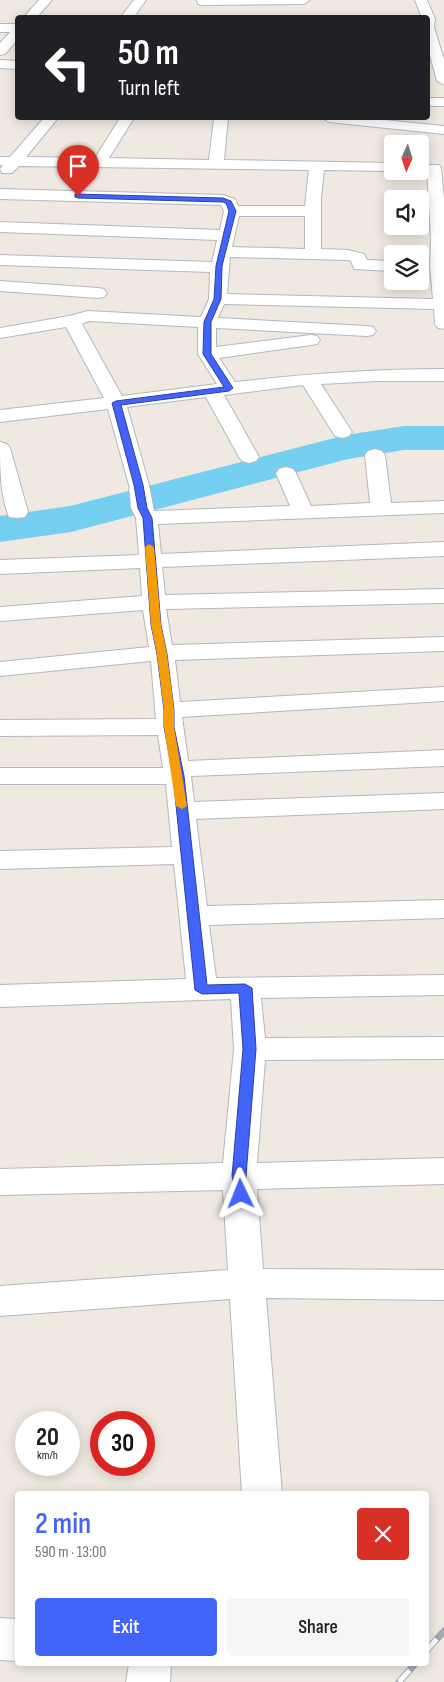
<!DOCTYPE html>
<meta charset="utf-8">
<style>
body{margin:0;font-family:"Sofia Sans Condensed",sans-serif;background:#f6f6f6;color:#202124;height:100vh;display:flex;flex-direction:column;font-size:19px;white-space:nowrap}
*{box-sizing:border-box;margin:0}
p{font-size:16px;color:#757577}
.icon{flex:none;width:28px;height:28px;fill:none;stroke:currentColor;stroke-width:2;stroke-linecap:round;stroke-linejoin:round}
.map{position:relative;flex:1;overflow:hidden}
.panel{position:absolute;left:15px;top:1491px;width:414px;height:175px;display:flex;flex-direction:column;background:#fff;border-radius:5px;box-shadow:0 2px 12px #0003}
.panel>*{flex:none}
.guide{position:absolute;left:15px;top:15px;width:415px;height:105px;border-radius:5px;box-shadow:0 2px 12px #0003;background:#202124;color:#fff;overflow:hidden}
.needle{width:32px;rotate:183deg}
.buttons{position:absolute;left:384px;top:135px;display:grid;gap:10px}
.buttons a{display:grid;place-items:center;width:45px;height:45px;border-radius:5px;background:#fff;box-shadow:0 2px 12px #0003;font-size:25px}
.speed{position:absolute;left:15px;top:1411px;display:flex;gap:10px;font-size:25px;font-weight:700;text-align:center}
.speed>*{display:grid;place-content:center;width:65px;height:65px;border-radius:50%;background:#fff;box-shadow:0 2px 12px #0003;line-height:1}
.speed small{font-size:12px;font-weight:400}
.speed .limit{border:8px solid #d22;background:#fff;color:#111}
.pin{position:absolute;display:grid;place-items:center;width:42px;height:42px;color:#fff;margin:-51px -21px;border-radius:50% 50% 50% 0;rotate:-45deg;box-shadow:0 0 5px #0007}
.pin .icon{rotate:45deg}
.me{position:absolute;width:55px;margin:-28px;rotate:358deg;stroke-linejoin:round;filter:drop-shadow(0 0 4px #0008)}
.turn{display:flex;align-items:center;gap:18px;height:105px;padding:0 20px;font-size:22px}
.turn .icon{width:65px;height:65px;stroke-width:2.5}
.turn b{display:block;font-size:35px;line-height:42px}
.round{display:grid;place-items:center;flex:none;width:52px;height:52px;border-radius:5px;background:#f6f6f6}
.headline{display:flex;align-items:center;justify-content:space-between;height:85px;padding:0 20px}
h1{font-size:30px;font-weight:600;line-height:38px;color:#4264fb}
.button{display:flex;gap:10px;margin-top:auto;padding:10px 20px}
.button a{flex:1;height:58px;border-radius:5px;background:#4264fb;color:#fff;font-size:20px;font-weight:600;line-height:58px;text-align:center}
.button a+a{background:#f6f6f6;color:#202124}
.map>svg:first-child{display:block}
</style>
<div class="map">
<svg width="444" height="1682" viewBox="0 0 444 1682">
<rect width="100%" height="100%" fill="#efe9e1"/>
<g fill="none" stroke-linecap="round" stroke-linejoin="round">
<polygon fill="#75cff0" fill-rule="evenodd" points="404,426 444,426 444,450 404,450 348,459 71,532 0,542 0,516 70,506 346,435"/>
<g stroke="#b4b7c1" stroke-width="2">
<g id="street">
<polygon points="134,0 146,0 133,18 120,18"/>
<polygon points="197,0 310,0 304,4 202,5 198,4"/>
<polygon points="415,0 427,0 435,19 434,27 444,60 444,85 437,81 428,48 428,18 422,18"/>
<rect x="0" y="24" width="18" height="8"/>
<polygon points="0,60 18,61 18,69 0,68"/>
<rect x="428" y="98" width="16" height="8"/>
<path d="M44,118h14l-32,39 69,1 25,-40h14l-25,40 100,2 5,-42h14l-4,42 168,3v8l-68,-1 -3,28v51l27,1 16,4 3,6 25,1v10l-38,-2 -3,-8 -4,-1 -117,-3 -3,37 206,5 -3,-33 1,-26 -4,-72 2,-3h10l2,3 3,32v129l-6,-1 -3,-4 -1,-15 -210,-5 -6,14 149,8 6,1 3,4 -3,4 -6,1 -151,-8v19l95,-12 6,1 3,4 -3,4 -6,1 -92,13 16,24c70,-8 138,-13 209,-13v12h-66l-57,3 31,48 -3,4 -7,2 -7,-2 -32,-51 -79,10 35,62 -3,4 -7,2 -7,-2 -3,-4 -33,-60 -79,10 22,78 5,26 136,-5 -14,-33 3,-4 7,-2 7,2 3,4 15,33 59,-3 -5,-48 3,-4 7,-2 7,2 3,4 6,48 53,-2v12l-286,11 3,30 283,-12v14l-282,11 3,28 279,-6v14l-278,6 6,36 272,-8v14l-269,9 5,42 264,-15v14l-262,16 6,44 256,-11v16l-253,10 3,26 250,-9v16l-248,10 11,87 237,-6v18l-235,7 7,53 228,-3v20l-183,3 4,40 179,-1v22l-179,1 -8,103 187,-5v26l-187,5 6,80 181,1v30l-178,-2 16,196h-40l-12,-195 -230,17v-30l228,-16 -5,-80 -223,5v-26l223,-6 11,-114 -3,-50 -231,8v-22l186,-6 -12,-115 -174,5v-18l172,-4 -6,-63h-166v-16h163l-5,-33 -158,1v-16l156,-1 -5,-58 -151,15v-14l149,-15 -6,-37 -143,11v-14l142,-11 -2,-28 -140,6v-14l139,-5 -3,-37 -5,-10 -2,-23 -21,-76 -108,13v-12l104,-12 -38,-71 -66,11v-10l69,-12 19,-5 113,6 8,-18 1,-27 -210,-7v-10l212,7 5,-22 -217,-8v-10l220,8 4,-19 -3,-6 -221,-6v-10l223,6 12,4 3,7h67l4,-36 -290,-4 -7,7h-10l-2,-4 3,-4h-3v-8h10zM239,216h66v33l-73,-2zM89,321l109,6v27l19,30 -95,12 -40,-72z"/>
<polygon points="322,118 365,118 444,126 444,134 329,122"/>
<polygon points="0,281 98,288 104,289 107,293 104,297 98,298 0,291"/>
<path d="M0,442l7,2 3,4 18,64 -3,5 -8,1 -8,-1c-9,-21 -9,-52 -9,-75z"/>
<polygon points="0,1618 18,1619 18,1661 0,1660"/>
<polygon points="129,1664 171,1664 170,1682 126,1682"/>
</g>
</g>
<g stroke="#b4b7c1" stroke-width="2">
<g id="secondary">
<polygon points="39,0 52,0 36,18 23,18"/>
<polygon points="18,27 18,39 5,54 0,55 0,43 14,28"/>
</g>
</g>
<use href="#street" fill="#fff" fill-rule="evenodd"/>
<use href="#secondary" fill="#fff" fill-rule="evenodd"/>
<g stroke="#a3a6b8" stroke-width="7">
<g id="rail">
<polyline points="426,1651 444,1631"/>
<polyline points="399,1682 415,1664"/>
</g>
</g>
<use href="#rail" stroke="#fff" stroke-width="5" stroke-dasharray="16" stroke-linecap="butt"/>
</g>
<polygon fill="#4264fb" stroke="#2b41a3" points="75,194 223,198 231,201 236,211 222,266 221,299 211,322 211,354 233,388 229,391 121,405 143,485 147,508 152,518 161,625 167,654 174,710 174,727 184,776 207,985 245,984 252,988 256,1049 246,1176 248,1194 246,1198 241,1200 236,1198 232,1176 243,1049 239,993 202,994 195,990 173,776 164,727 164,710 157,654 151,625 143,518 138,508 134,485 112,403 116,401 224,387 203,354 204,322 214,299 216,266 229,211 226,203 223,202 78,198 75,197"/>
<polygon fill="#f59e0b" points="149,544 154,547 161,625 167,654 174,710 174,727 187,806 182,809 176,806 164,727 164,710 157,654 151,625 145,547"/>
</svg>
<div class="buttons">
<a><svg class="needle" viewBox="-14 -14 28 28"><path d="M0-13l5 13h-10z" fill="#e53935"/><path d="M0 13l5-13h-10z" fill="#757577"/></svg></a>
<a><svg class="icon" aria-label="sound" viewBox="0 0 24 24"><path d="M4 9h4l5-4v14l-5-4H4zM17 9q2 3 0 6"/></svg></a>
<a><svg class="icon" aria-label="layers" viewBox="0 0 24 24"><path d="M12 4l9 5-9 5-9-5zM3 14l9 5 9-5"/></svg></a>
</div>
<div class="speed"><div>20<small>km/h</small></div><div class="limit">30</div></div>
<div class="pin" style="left:78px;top:196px;background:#d93025"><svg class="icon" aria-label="arrive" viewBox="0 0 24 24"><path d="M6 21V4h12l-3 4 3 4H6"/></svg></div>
<svg class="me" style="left:241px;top:1194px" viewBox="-20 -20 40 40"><path d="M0-17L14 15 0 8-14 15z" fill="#4264fb" stroke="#fff" stroke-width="4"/></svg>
<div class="guide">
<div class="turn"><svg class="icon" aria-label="left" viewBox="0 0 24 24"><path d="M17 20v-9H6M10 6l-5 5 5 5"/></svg><div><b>50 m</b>Turn left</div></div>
</div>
<section class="panel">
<div class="headline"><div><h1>2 min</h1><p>590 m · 13:00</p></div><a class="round" style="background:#d93025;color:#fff"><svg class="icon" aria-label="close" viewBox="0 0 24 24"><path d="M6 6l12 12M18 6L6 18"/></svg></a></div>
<div class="button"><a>Exit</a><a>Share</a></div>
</section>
</div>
